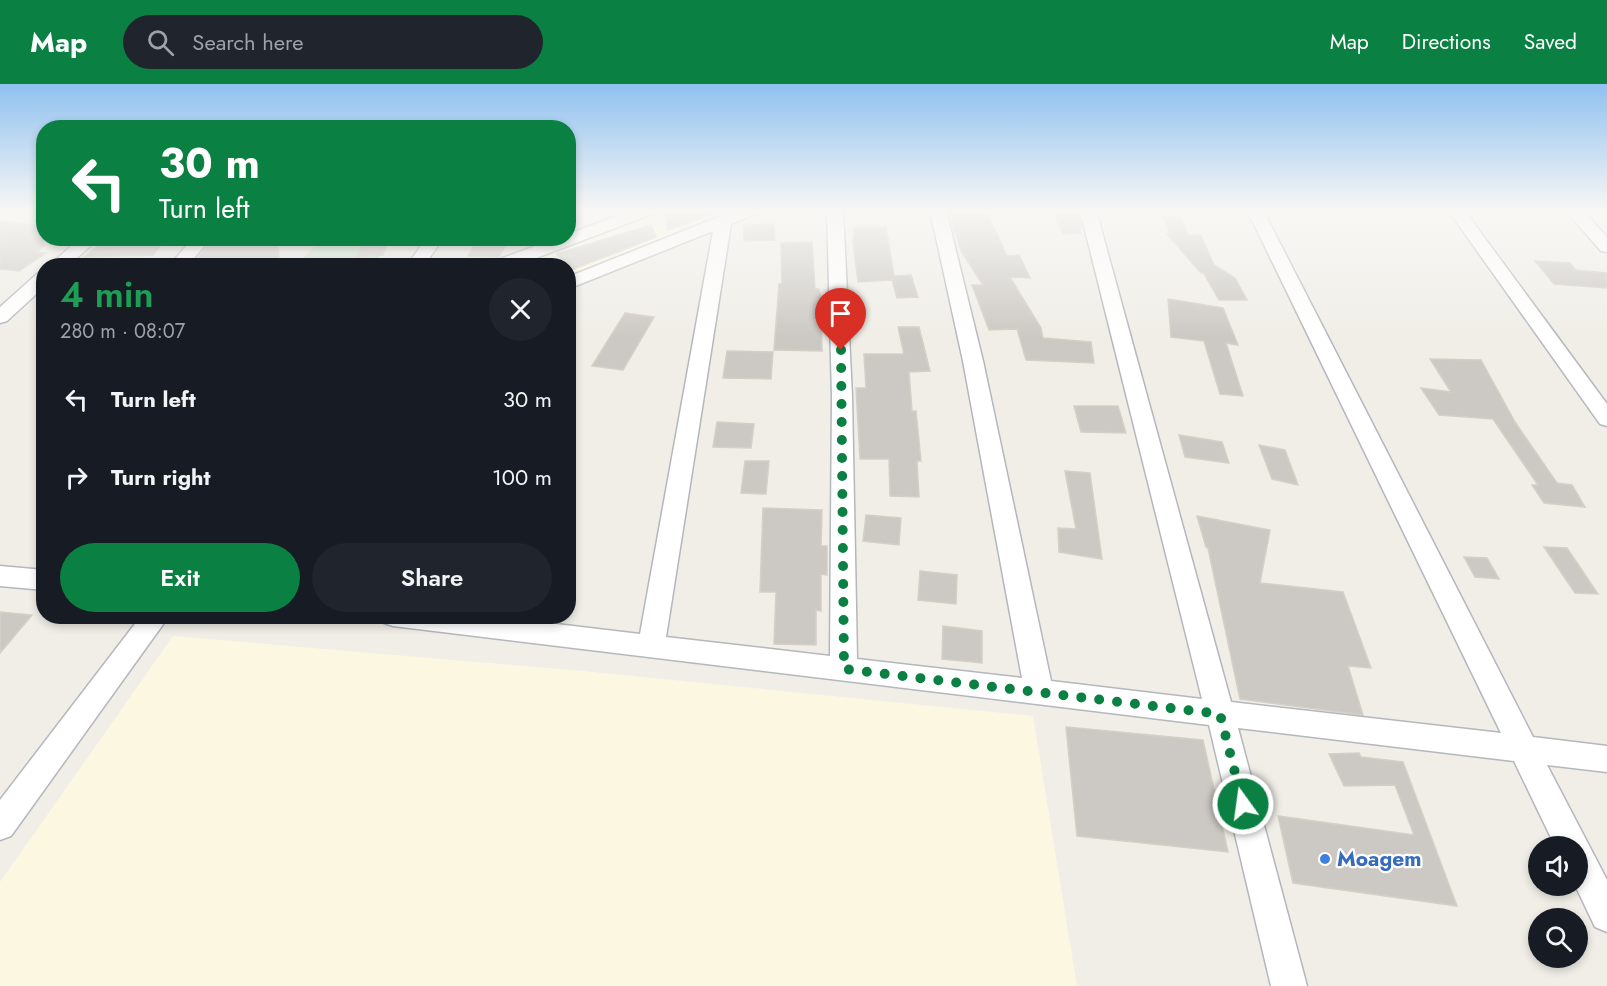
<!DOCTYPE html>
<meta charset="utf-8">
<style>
body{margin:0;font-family:Jost,sans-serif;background:#20242c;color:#f1f3f6;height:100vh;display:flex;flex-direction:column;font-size:22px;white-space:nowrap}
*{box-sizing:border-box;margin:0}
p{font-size:20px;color:#9ea1a6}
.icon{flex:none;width:33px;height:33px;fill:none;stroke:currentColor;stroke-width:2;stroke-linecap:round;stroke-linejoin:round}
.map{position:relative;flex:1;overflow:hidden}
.details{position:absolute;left:36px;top:174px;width:540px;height:366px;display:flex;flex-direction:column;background:#171b24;border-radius:24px;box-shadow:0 3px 9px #0003}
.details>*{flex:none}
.hud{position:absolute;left:36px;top:36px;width:540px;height:126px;border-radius:24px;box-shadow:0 3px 9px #0003;background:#0b8043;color:#fff;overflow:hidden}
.buttons{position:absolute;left:1528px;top:752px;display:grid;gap:12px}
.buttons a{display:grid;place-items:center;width:60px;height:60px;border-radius:50%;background:#171b24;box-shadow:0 3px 9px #0003;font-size:30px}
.pin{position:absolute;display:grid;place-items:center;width:51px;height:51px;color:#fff;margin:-62px -26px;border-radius:50% 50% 50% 0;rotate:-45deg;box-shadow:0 0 6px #0007}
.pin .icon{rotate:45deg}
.me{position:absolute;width:66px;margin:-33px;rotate:346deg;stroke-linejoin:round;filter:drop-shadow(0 0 4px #0008)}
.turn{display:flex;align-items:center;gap:21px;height:126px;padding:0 24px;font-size:27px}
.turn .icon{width:78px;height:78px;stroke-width:2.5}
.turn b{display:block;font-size:42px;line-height:51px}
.round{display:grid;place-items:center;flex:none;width:63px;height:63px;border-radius:32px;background:#20242c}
.headline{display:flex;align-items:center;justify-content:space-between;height:102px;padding:0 24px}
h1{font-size:36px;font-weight:600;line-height:45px;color:#1e9e55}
.cta{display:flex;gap:12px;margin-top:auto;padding:12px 24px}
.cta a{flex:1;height:69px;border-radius:36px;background:#0b8043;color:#fff;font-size:24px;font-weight:600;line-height:69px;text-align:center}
.cta a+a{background:#20242c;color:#f1f3f6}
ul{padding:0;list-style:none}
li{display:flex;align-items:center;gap:18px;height:78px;padding:0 24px}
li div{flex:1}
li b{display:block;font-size:22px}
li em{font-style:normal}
header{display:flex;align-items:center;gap:36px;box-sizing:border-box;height:84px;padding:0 30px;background:#0b8043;color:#fff}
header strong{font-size:28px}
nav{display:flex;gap:33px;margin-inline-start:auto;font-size:21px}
.search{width:420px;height:54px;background:#20242c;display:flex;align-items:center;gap:15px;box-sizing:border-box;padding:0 21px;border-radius:33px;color:#9ea1a6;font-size:22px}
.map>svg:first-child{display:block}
</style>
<header>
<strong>Map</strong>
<div class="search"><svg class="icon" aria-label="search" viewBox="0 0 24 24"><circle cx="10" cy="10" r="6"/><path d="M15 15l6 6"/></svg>Search here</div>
<nav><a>Map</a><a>Directions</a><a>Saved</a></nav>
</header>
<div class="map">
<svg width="1607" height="902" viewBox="0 0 1607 902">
<rect width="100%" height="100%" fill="#f0eee7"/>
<g fill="#fcf7e0">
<polygon points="649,126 751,126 569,200 568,182 498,182"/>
<polygon points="173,552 583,587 1033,632 1077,902 0,902 0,798"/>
</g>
<polygon fill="#c5e6c7" points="320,155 394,155 372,181 297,182"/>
<g fill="#ccc9c4" stroke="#d4d0c6" stroke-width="1.5">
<polygon points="664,126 717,126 717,128 668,146"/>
<polygon points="953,126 986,126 1007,172 1019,171 1030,194 1010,193 1041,244 1043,254 1091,258 1094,279 1026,276 1017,245 989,246 972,201 983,201 961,167 949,129 954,128"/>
<polygon points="1052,126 1076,126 1082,144 1078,144 1081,149 1063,150"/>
<polygon points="1163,132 1181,133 1188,151 1201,151 1214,181 1235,194 1247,216 1219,216 1203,188 1201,189 1167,150 1170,150"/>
<polygon points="0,137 44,142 44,162 37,168 46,169 19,187 0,185"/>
<polygon points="774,140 775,156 744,157 744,141"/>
<polygon points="651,141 656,153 571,186 557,170"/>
<polygon points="854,143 886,143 894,192 911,191 918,213 897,214 892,196 858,198 853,159"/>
<polygon points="108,154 167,154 153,171 84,173"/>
<polygon points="246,154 270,154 278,160 279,174 266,182 190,182 211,158 237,159"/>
<polygon points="364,154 389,154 383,171 356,173"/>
<polygon points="477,156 508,157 499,173 468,172"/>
<polygon points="812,158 815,205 819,205 821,214 822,267 774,266 779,200 782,200 781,159"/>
<polygon points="1535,177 1570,179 1576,186 1607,189 1607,204 1554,200"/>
<polygon points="1168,215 1223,224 1238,261 1226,259 1243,312 1220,310 1204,257 1171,253"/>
<polygon points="625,229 654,233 623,286 592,282"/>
<polygon points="898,243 919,243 930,287 909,288 912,327 916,327 921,377 917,377 919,413 890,412 889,375 860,375 856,304 866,304 864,270 904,270"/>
<polygon points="727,267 773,268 771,295 723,294"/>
<polygon points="1430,275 1481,276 1515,338 1557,399 1572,401 1585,423 1544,419 1532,401 1538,401 1493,335 1439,331 1421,304 1451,308"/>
<polygon points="1074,322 1118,322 1126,349 1081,348"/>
<polygon points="717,338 754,340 751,364 713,363"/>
<polygon points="1179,351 1222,358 1229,379 1185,373"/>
<polygon points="1259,361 1285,366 1298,401 1272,395"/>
<polygon points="745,377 769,377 766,410 741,409"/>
<polygon points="1065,387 1090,389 1102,475 1059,468 1058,444 1076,445"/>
<polygon points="763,424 822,426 821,462 827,462 827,491 821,490 821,527 816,526 816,561 774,560 776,508 760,508"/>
<polygon points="866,431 901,434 899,461 863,457"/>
<polygon points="1197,432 1270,446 1260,499 1343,508 1371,584 1348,582 1363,631 1240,615 1208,464 1206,463"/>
<polygon points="1544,463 1567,464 1598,510 1575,509"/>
<polygon points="1464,473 1487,474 1499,495 1475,493"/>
<polygon points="920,487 957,491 956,520 918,516"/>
<polygon points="0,528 32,531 0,569"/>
<polygon points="943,542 982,547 982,579 942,575"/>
<polygon points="1066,643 1203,656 1228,768 1077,752"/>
<polygon points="1359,669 1361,673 1403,678 1457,822 1293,799 1278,732 1414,751 1395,701 1344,702 1329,670"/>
</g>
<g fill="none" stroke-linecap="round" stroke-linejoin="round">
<g stroke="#b4b7bb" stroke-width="3">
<g id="minor">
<polygon points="633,126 657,126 655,129 515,182 490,182 492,178 557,154 568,154 568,150"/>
<polygon points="736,126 759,126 757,129 731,140 666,553 830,572 832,312 827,126 843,126 852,312 857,575 1022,594 963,277 930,126 946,126 983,277 1051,597 1202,615 1080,126 1096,126 1231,618 1501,649 1247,126 1263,126 1533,653 1607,662 1607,688 1547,681 1607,796 1607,848 1595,843 1575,801 1578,801 1578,762 1555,762 1514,677 1238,644 1307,902 1271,902 1209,641 393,542 384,539 380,532 488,532 640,550 713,147 568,205 568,193"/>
<polygon points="1448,126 1464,126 1607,320 1607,342 1600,340"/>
<polygon points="1565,126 1582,126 1607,153 1607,168 1601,167"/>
<polygon points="80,154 99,154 68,182 49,182"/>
<polygon points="193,154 211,154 187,182 169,182"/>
<polygon points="426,154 443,154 424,182 407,182"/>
<polygon points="44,188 44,203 7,237 0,239 0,223 38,189"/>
<polygon points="0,482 44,486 44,506 0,502"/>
<polygon points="141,532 169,532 11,752 0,756 0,716"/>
</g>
</g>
<use href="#minor" fill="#fff" fill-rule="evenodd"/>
</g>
<linearGradient id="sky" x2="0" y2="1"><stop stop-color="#90c1f0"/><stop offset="0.5" stop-color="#f8f7f4"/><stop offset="1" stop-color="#f8f7f4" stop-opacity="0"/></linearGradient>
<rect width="1607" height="253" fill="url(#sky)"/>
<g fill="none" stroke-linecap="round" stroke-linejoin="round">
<polyline stroke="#0b8043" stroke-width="10" stroke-dasharray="0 18" points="841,266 844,585 1220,630 1243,720"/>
</g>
<circle fill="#3f7fe0" stroke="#fff" stroke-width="2" cx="1325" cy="775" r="6"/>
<g text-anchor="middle" stroke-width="4.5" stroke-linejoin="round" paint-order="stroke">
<g font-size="21" font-weight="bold" fill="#366cbe" stroke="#fff" text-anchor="start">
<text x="1337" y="782">Moagem</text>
</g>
</g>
</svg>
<div class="buttons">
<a><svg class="icon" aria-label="sound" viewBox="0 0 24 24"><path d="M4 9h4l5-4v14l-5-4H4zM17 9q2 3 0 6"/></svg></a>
<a><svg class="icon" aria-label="search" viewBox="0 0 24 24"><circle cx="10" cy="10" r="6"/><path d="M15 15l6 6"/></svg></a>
</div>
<div class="pin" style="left:841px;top:266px;background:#d93025"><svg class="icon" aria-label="arrive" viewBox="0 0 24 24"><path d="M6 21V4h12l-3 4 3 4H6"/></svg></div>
<svg class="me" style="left:1243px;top:720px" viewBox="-20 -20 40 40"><circle r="17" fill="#0b8043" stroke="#fff" stroke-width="3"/><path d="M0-11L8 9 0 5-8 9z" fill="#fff"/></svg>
<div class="hud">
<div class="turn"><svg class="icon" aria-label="left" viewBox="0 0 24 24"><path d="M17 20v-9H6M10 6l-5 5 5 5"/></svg><div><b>30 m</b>Turn left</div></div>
</div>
<section class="details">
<div class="headline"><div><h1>4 min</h1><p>280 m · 08:07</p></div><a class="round"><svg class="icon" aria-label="close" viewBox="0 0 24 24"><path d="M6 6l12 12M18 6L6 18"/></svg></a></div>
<ul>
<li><svg class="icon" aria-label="left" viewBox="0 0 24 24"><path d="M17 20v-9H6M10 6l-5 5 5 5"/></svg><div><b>Turn left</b></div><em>30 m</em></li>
<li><svg class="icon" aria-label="right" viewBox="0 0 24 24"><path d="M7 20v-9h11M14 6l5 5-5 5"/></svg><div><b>Turn right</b></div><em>100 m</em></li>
</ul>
<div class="cta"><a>Exit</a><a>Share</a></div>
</section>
</div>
